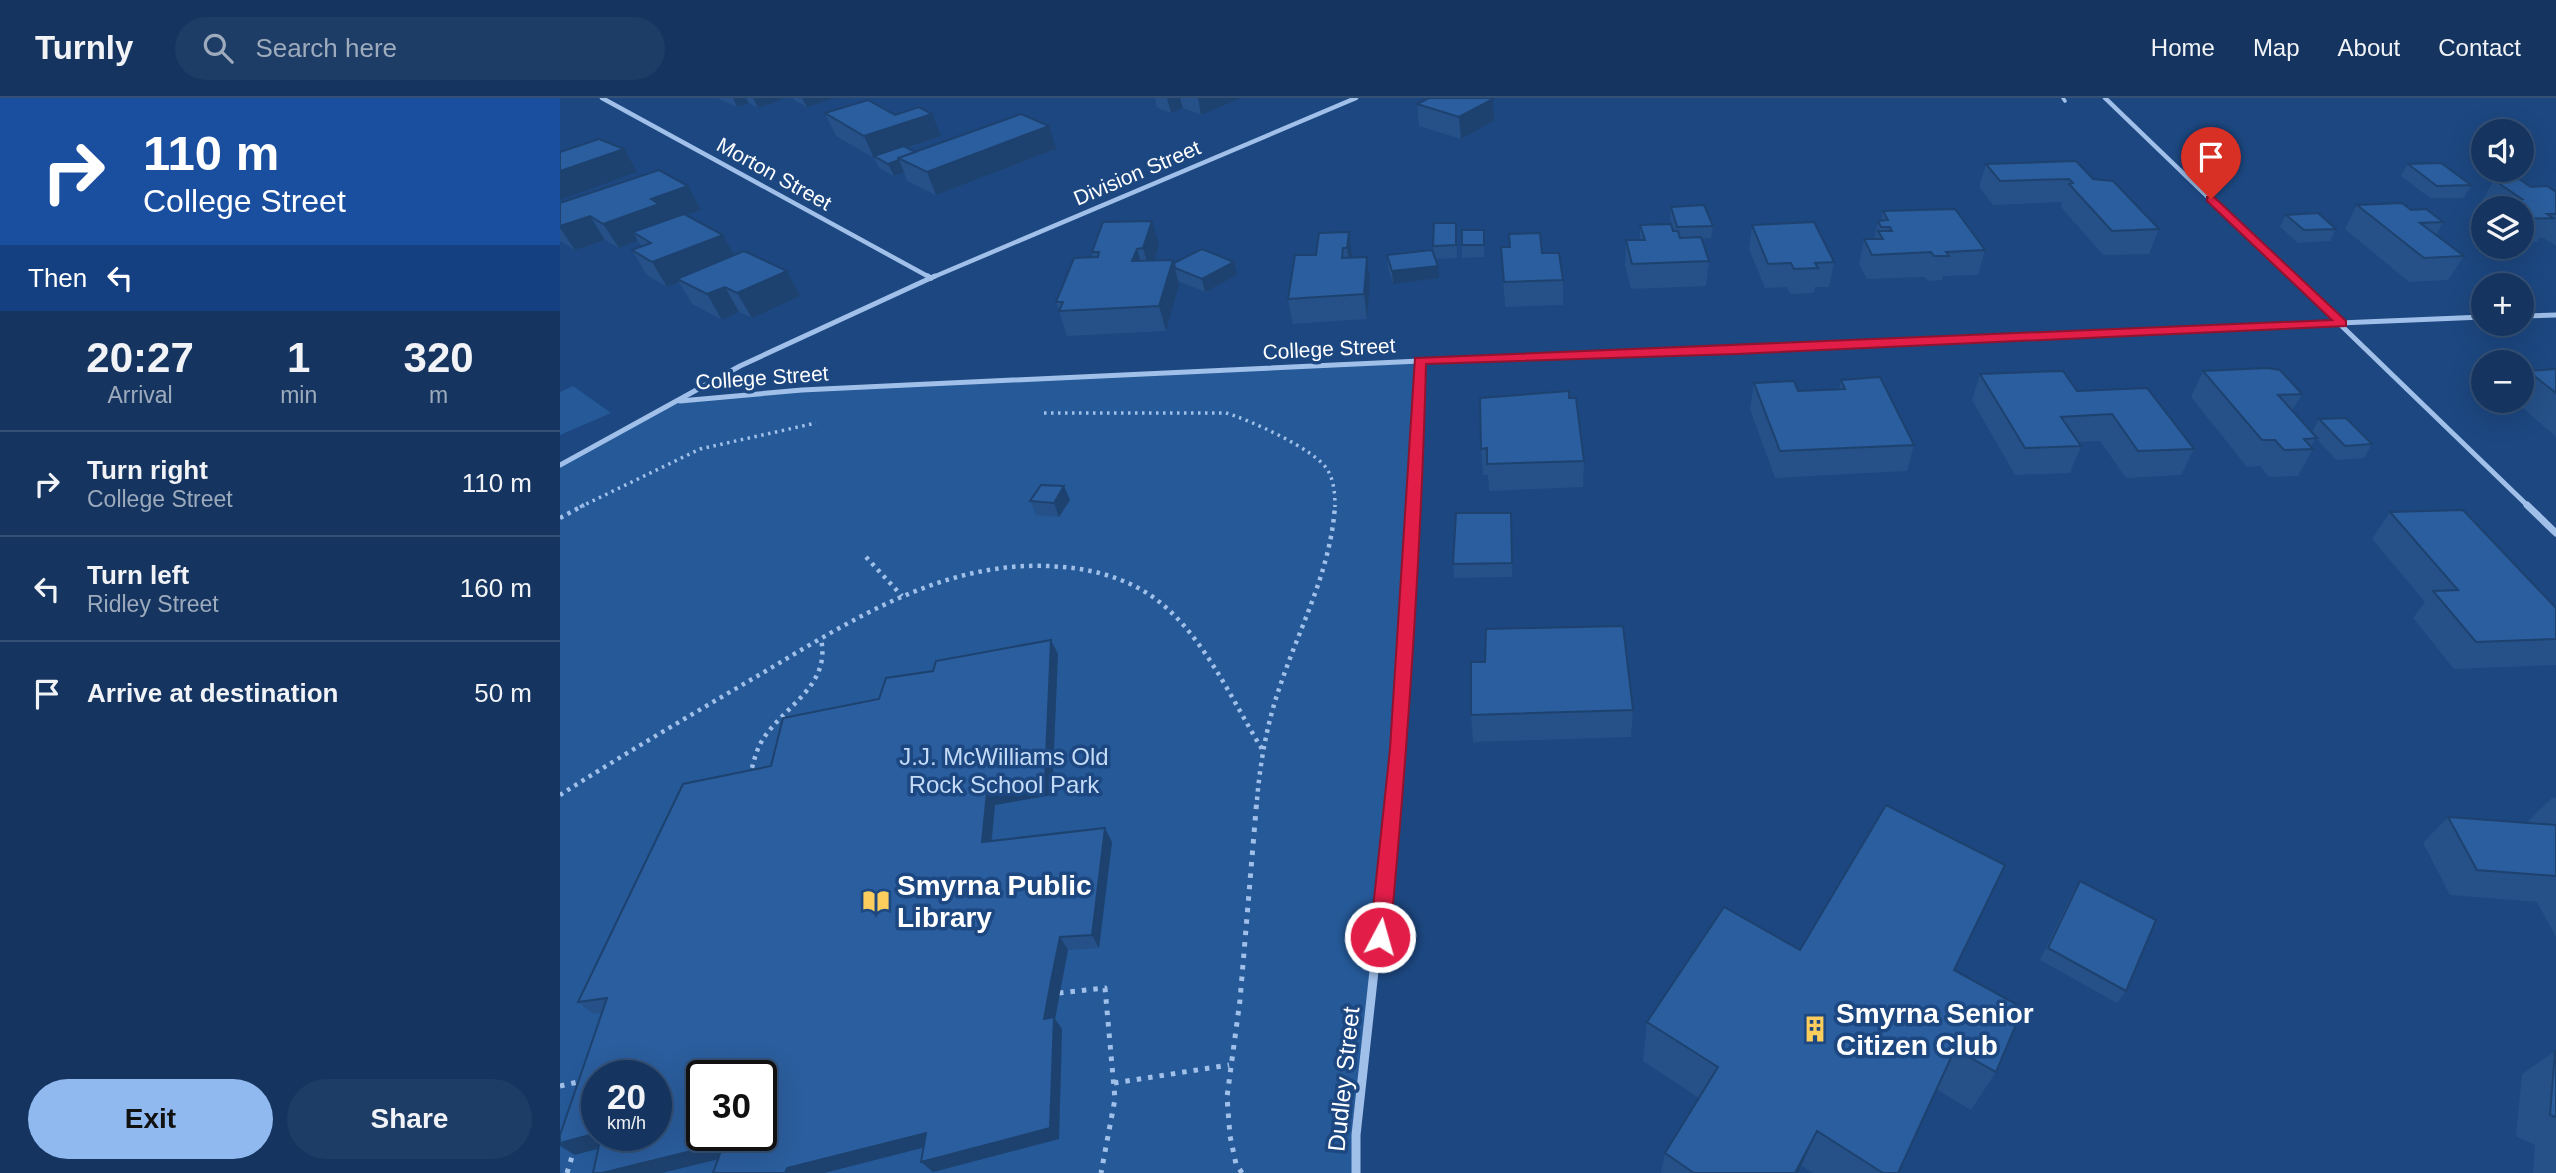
<!DOCTYPE html>
<meta charset="utf-8">
<style>
body{margin:0;font-family:Helvetica,sans-serif;background:#1e3d66;color:#f1f3f6;height:100vh;display:flex;flex-direction:column;font-size:26px;white-space:nowrap}
*{box-sizing:border-box;margin:0}
p{font-size:23px;color:#9dabbd}
.icon{flex:none;width:38px;height:38px;fill:none;stroke:currentColor;stroke-width:2;stroke-linecap:round;stroke-linejoin:round}
.map{position:relative;flex:1;overflow:hidden}
.details{display:flex;flex-direction:column;background:#153560;width:560px}
.details>*{flex:none}
.hud{background:#1a4fa0;color:#fff;overflow:hidden}
.buttons{position:absolute;left:1911px;top:21px;display:grid;gap:14px}
.buttons a{display:grid;place-items:center;width:63px;height:63px;border-radius:50%;background:#153560;box-shadow:0 7px 28px #0002,0 0 0 2px #345075;font-size:35px}
.speed{position:absolute;left:21px;top:962px;display:flex;gap:14px;font-size:35px;font-weight:700;text-align:center}
.speed>*{display:grid;place-content:center;width:91px;height:91px;border-radius:50%;background:#153560;box-shadow:0 7px 28px #0002,0 0 0 2px #345075;line-height:1}
.speed small{font-size:18px;font-weight:400}
.speed .limit{border:4px solid #111;border-radius:10px;background:#fff;color:#111}
.pin{position:absolute;display:grid;place-items:center;width:60px;height:60px;color:#fff;margin:-72px -30px;border-radius:50% 50% 50% 0;rotate:-45deg;box-shadow:0 0 7px #0007}
.pin .icon{rotate:45deg}
.me{position:absolute;width:77px;margin:-38px;rotate:6deg;stroke-linejoin:round;filter:drop-shadow(0 0 5px #0008)}
.turn{display:flex;align-items:center;gap:24px;height:147px;padding:0 28px;font-size:32px}
.turn .icon{width:91px;height:91px;stroke-width:2.5}
.turn b{display:block;font-size:49px;line-height:60px}
.then{display:flex;align-items:center;height:66px;padding:0 28px;background:#0003;gap:14px;font-size:26px}
.eta{display:flex;justify-content:space-evenly;align-items:center;height:119px;text-align:center}
.eta b{font-size:42px;font-weight:800;line-height:49px}
.button{display:flex;gap:14px;margin-top:auto;padding:14px 28px}
.button a{flex:1;height:80px;border-radius:42px;background:#90b9f0;color:#111;font-size:28px;font-weight:800;line-height:80px;text-align:center}
.button a+a{background:#1e3d66;color:#f1f3f6}
ul{padding:0;list-style:none}
li{display:flex;align-items:center;gap:21px;height:105px;padding:0 28px;border-top:2px solid #345075}
li div{flex:1}
li b{display:block;font-size:26px}
li em{font-style:normal}
header{display:flex;align-items:center;gap:42px;box-sizing:border-box;height:98px;padding:0 35px;background:#153560;border-bottom:2px solid #345075}
header strong{font-size:33px}
nav{display:flex;gap:38px;margin-inline-start:auto;font-size:24px}
.search{width:490px;height:63px;background:#1e3d66;display:flex;align-items:center;gap:18px;box-sizing:border-box;padding:0 24px;border-radius:38px;color:#9dabbd;font-size:26px}
main{display:flex;flex:1;min-height:0}
.map>svg:first-child{display:block}
</style>
<header>
<strong>Turnly</strong>
<div class="search"><svg class="icon" aria-label="search" viewBox="0 0 24 24"><circle cx="10" cy="10" r="6"/><path d="M15 15l6 6"/></svg>Search here</div>
<nav><a>Home</a><a>Map</a><a>About</a><a>Contact</a></nav>
</header>
<main>
<section class="details">
<div class="hud">
<div class="turn"><svg class="icon" aria-label="right" viewBox="0 0 24 24"><path d="M7 20v-9h11M14 6l5 5-5 5"/></svg><div><b>110 m</b>College Street</div></div>
<div class="then">Then<svg class="icon" aria-label="left" viewBox="0 0 24 24"><path d="M17 20v-9H6M10 6l-5 5 5 5"/></svg></div>
</div>
<div class="eta">
<div><b>20:27</b><p>Arrival</p></div>
<div><b>1</b><p>min</p></div>
<div><b>320</b><p>m</p></div>
</div>
<ul>
<li><svg class="icon" aria-label="right" viewBox="0 0 24 24"><path d="M7 20v-9h11M14 6l5 5-5 5"/></svg><div><b>Turn right</b><p>College Street</p></div><em>110 m</em></li>
<li><svg class="icon" aria-label="left" viewBox="0 0 24 24"><path d="M17 20v-9H6M10 6l-5 5 5 5"/></svg><div><b>Turn left</b><p>Ridley Street</p></div><em>160 m</em></li>
<li><svg class="icon" aria-label="arrive" viewBox="0 0 24 24"><path d="M6 21V4h12l-3 4 3 4H6"/></svg><div><b>Arrive at destination</b></div><em>50 m</em></li>
</ul>
<div class="button"><a>Exit</a><a>Share</a></div>
</section>
<div class="map">
<svg width="1996" height="1075" viewBox="0 0 1996 1075">
<rect width="100%" height="100%" fill="#1c4780"/>
<g fill="#255998" fill-rule="evenodd">
<path d="M860,263l-5,141 -59,671h-796v-708l120,-64 62,-7zM37,978h59v60h-59zM142,978h59v60h-59z"/>
<polygon points="13,288 51,315 0,337 0,294"/>
</g>
<g fill="none" stroke-linecap="round" stroke-linejoin="round">
<g stroke="#a0c0e9" stroke-width="3.5" stroke-dasharray="2.5 4.5" stroke-linecap="butt">
<path d="M484,315h182c24,7 88,36 101,56 7,11 8,25 8,38"/>
<polyline points="20,409 140,351 256,325"/>
</g>
<g stroke="#a0c0e9" stroke-width="4.5" stroke-dasharray="3.5 5" stroke-linecap="butt">
<polyline points="0,420 24,407"/>
<polyline points="306,459 342,498"/>
<path d="M190,678c3,-12 6,-26 13,-37 22,-34 68,-53 58,-100"/>
<path d="M0,697c64,-41 129,-79 194,-117 95,-56 193,-122 308,-111 29,2 59,10 85,26 53,34 83,104 115,156"/>
<path d="M697,702c3,-37 10,-76 22,-111 20,-61 52,-118 56,-184"/>
</g>
<g stroke="#a0c0e9" stroke-width="5" stroke-dasharray="4.5 7" stroke-linecap="butt">
<polyline points="499,895 545,890 555,1001 541,1075"/>
<polyline points="554,985 669,967"/>
<polyline points="0,988 22,983"/>
<polyline points="7,1075 14,1052"/>
<polyline points="682,1075 676,1066 670,1038 667,999 680,902 697,700"/>
</g>
<polyline stroke="#a0c0e9" stroke-width="3.5" points="1503,0 1505,3"/>
<g stroke="#a0c0e9" stroke-width="4.5">
<polyline points="42,0 371,180"/>
<polyline points="1545,0 1732,180"/>
<polyline points="371,180 796,0"/>
</g>
<g stroke="#a0c0e9" stroke-width="5">
<polyline points="368,178 371,180"/>
<polyline points="1730,178 1969,409"/>
<polyline points="1962,218 1996,217"/>
<polyline points="120,303 242,292 860,263 1923,219"/>
<polyline points="0,367 180,268 375,178"/>
<polyline points="854,409 860,263"/>
</g>
<g stroke="#a0c0e9" stroke-width="7">
<polyline points="1967,407 1996,435"/>
<polyline points="832,702 854,407"/>
</g>
<polyline stroke="#a0c0e9" stroke-width="9" points="796,1075 796,1037 833,700"/>
</g>
<g fill="#255188">
<polygon points="157,0 221,0 222,2 198,10 189,5 177,9"/>
<polygon points="233,0 277,0 247,9 234,2"/>
<polygon points="595,0 682,0 641,17 623,10 611,15 597,10"/>
<polygon points="857,6 934,23 901,41 859,28"/>
<polygon points="265,15 335,17 381,38 347,50 355,54 496,51 376,97 347,83 344,74 334,78 319,70 314,60 276,38"/>
<polygon points="1426,66 1533,81 1599,131 1589,156 1543,157 1501,109 1502,106 1501,104 1433,107 1419,89"/>
<polygon points="1848,66 1911,87 1904,100 1870,100 1841,78"/>
<polygon points="1934,82 1996,94 1996,148 1983,140 1980,140 1977,144 1962,145 1962,110 1924,110 1925,109 1920,106"/>
<polygon points="0,105 141,112 126,117 163,137 174,157 227,173 240,198 192,220 179,214 162,222 132,206 119,184 107,189 87,177 72,152 82,148 78,143 59,150 45,142 15,152 0,143"/>
<polygon points="1797,107 1851,112 1883,124 1876,137 1904,158 1888,182 1849,184 1785,131"/>
<polygon points="1111,109 1153,128 1151,140 1141,141 1149,163 1146,188 1071,191 1065,167 1066,142 1080,142 1080,127 1114,133 1110,121"/>
<polygon points="1923,111 1923,132 1914,126"/>
<polygon points="1323,113 1425,152 1418,177 1383,178 1382,182 1368,183 1365,179 1307,181 1299,166 1304,141 1314,141 1318,123 1321,123"/>
<polygon points="1726,117 1776,131 1770,143 1738,145 1720,129"/>
<polygon points="896,125 897,160 875,161 879,180 833,186 828,170 827,157 874,159 873,148"/>
<polygon points="1192,127 1274,164 1269,189 1255,189 1254,195 1230,196 1227,189 1205,190 1189,151"/>
<polygon points="924,132 924,159 902,160 902,147"/>
<polygon points="789,134 792,159 807,159 810,184 807,221 733,226 728,201 756,157"/>
<polygon points="949,136 982,155 1003,182 1003,207 945,209 941,149 949,149"/>
<polygon points="599,147 594,163 613,162 614,165 677,177 645,194 618,183 619,187 606,233 507,238 496,204 533,159 532,154"/>
<polygon points="1996,271 1996,339 1955,303 1962,303 1962,282 1968,273"/>
<polygon points="1643,273 1742,296 1732,313 1752,334 1759,321 1812,346 1804,360 1776,362 1756,340 1751,349 1753,351 1738,378 1709,379 1700,368 1687,369 1631,299"/>
<polygon points="1420,276 1517,293 1634,351 1621,377 1566,380 1540,343 1518,344 1521,348 1510,375 1455,377 1412,302"/>
<polygon points="1281,282 1354,347 1347,373 1215,380 1190,311 1194,285 1238,293 1279,291"/>
<polygon points="1009,300 1024,363 1023,389 929,393 928,377 923,377 921,351"/>
<polygon points="510,402 499,419 476,417 470,403"/>
<polygon points="1830,414 1996,510 1996,567 1894,571 1853,520 1865,504 1812,441"/>
<polygon points="951,415 952,479 894,480 893,466"/>
<polygon points="498,556 492,697 435,707 432,743 552,744 539,850 508,852 499,895 495,921 502,931 499,1041 373,1074 361,1064 363,1050 264,1075 153,1075 158,1061 102,1075 33,1075 38,1050 15,1057 42,915 34,916 18,904 211,668 319,601"/>
<polygon points="925,564 1073,612 1071,639 913,644 911,617"/>
<polygon points="1993,699 1996,700 1996,839 1977,804 1890,797 1863,745 1888,719 1966,725"/>
<polygon points="1520,783 1566,893 1557,905 1480,862 1512,796"/>
<polygon points="1240,852 1394,872 1436,974 1411,1012 1376,991 1338,1075 1253,1075 1242,1068 1238,1075 1101,1075 1105,1055 1139,1000 1083,963 1087,924"/>
<polygon points="1995,953 1996,954 1996,1075 1973,1075 1975,1047 1956,1038 1962,976"/>
</g>
<g fill="#1e426f">
<polygon points="173,0 186,0 189,5 177,9"/>
<polygon points="193,0 221,0 222,2 198,10"/>
<polygon points="242,0 277,0 247,9"/>
<polygon points="607,0 620,0 623,10 611,15"/>
<polygon points="638,0 682,0 641,17"/>
<polygon points="933,1 934,23 901,41 899,19"/>
<polygon points="372,16 381,38 316,60 314,58 314,60 304,38"/>
<polygon points="489,28 496,51 376,97 367,74"/>
<polygon points="64,51 77,74 0,102 0,73"/>
<polygon points="339,62 344,74 334,78 328,66"/>
<polygon points="128,88 141,112 73,134 78,143 59,150 43,126 91,101"/>
<polygon points="30,118 45,142 15,152 0,130 0,128"/>
<polygon points="592,123 599,147 590,175 583,150"/>
<polygon points="789,134 792,158 791,175 787,150"/>
<polygon points="163,137 176,161 117,181 119,184 107,189 92,164"/>
<polygon points="577,151 584,175 572,163"/>
<polygon points="807,159 810,184 807,221 804,196"/>
<polygon points="613,162 619,187 606,233 599,208"/>
<polygon points="674,164 677,177 645,194 642,181"/>
<polygon points="878,168 879,180 833,186 832,173"/>
<polygon points="227,173 240,198 192,220 177,195"/>
<polygon points="165,189 179,214 162,222 147,196"/>
<polygon points="504,388 510,402 499,419 494,405"/>
<polygon points="491,542 498,556 492,697 435,707 430,757 422,744 427,694"/>
<polygon points="545,730 552,744 539,850 532,837"/>
<polygon points="500,839 508,852 495,921 502,931 499,1041 373,1074 361,1064"/>
<polygon points="1257,1033 1238,1075 1235,1075"/>
<polygon points="37,1035 37,1038 48,1038 59,1045 15,1057 0,1048 0,1045"/>
<polygon points="366,1035 377,1046 264,1075 225,1075 227,1070"/>
<polygon points="164,1045 179,1056 102,1075 42,1075"/>
</g>
<g fill="#2b5e9e" stroke="#1e426f" stroke-width="2" fill-rule="evenodd">
<polygon points="869,0 929,0 933,1 899,19 857,6"/>
<polygon points="308,2 335,17 359,9 372,16 304,38 265,15"/>
<polygon points="461,16 489,28 367,74 338,60"/>
<polygon points="39,41 64,51 0,73 0,54"/>
<polygon points="344,48 355,54 338,60 339,62 328,66 314,58"/>
<polygon points="1516,63 1533,81 1553,83 1599,131 1552,133 1509,86 1513,85 1509,81 1440,83 1426,66"/>
<polygon points="1881,65 1911,87 1877,88 1848,66"/>
<polygon points="99,72 128,88 91,101 99,106 43,126 30,118 0,128 0,105"/>
<polygon points="1959,81 1971,89 1987,88 1996,94 1996,116 1987,116 1993,120 1962,121 1962,110 1941,110 1929,102 1962,101 1934,82"/>
<polygon points="1842,105 1851,112 1866,111 1883,124 1860,125 1904,158 1864,160 1797,107"/>
<polygon points="1144,107 1153,128 1117,129 1111,109"/>
<polygon points="1395,111 1425,152 1386,154 1389,158 1374,158 1371,154 1312,157 1304,141 1323,141 1318,133 1332,133 1330,129 1321,129 1318,123 1328,122 1323,113"/>
<polygon points="1758,115 1776,131 1744,132 1726,117"/>
<polygon points="124,116 163,137 92,164 72,152 91,145 73,134"/>
<polygon points="592,123 583,150 577,151 572,163 613,162 599,208 499,213 503,204 496,204 514,160 538,159 539,154 532,154 543,124"/>
<polygon points="1254,124 1274,164 1255,165 1258,170 1234,171 1231,165 1208,166 1192,127"/>
<polygon points="874,125 896,125 896,147 873,148"/>
<polygon points="1111,126 1113,133 1118,133 1120,140 1141,139 1149,163 1072,166 1066,142 1085,142 1080,127"/>
<rect x="902" y="132" width="22" height="15"/>
<polygon points="789,134 787,150 783,150 782,160 807,159 804,196 728,201 735,157 756,157 759,135"/>
<polygon points="980,135 982,155 999,155 1003,182 944,184 941,149 950,149 949,136"/>
<polygon points="642,151 674,164 642,181 615,170 614,165"/>
<polygon points="872,152 878,168 832,173 827,157"/>
<polygon points="184,153 227,173 177,195 165,189 147,196 117,181"/>
<polygon points="1707,270 1720,272 1742,296 1718,297 1757,340 1744,341 1753,351 1724,352 1715,342 1702,342 1643,273"/>
<polygon points="1996,271 1996,295 1968,273"/>
<polygon points="1503,273 1517,293 1587,290 1634,351 1578,353 1552,316 1501,319 1521,348 1465,350 1420,276"/>
<polygon points="1320,279 1354,347 1220,353 1194,285 1234,283 1238,293 1285,291 1281,282"/>
<polygon points="1009,293 1009,300 1016,300 1024,363 927,366 927,350 921,351 920,300"/>
<polygon points="1786,320 1812,346 1785,348 1759,321"/>
<polygon points="481,387 504,388 494,405 470,403"/>
<polygon points="1903,412 1996,510 1996,541 1916,544 1873,493 1898,492 1830,414"/>
<polygon points="896,415 951,415 952,465 893,466"/>
<polygon points="1063,528 1073,612 911,617 911,564 925,564 926,531"/>
<path d="M491,542l-6,141 -58,11 -5,50 123,-14 -13,107 -32,2 -9,44 -7,38 10,-2 -4,111 -129,34 5,-29 -139,35 -2,5h-72l11,-30 -122,30h-9l8,-37h55v-60h-59v57l-37,10v-8l47,-137 -29,4 105,-218 88,-18 12,-48 96,-19 7,-21 47,-7 3,-10zM142,978h59v60h-59z"/>
<polygon points="1326,707 1445,767 1394,872 1463,910 1436,974 1395,951 1338,1075 1323,1075 1257,1033 1235,1075 1134,1075 1105,1055 1158,969 1087,924 1164,809 1240,852"/>
<polygon points="1888,719 1996,727 1996,778 1917,772"/>
<polygon points="1520,783 1596,822 1566,893 1488,850"/>
<polygon points="1995,953 1996,954 1996,1019 1990,1017"/>
</g>
<path fill="#e11d48" stroke="#92132f" stroke-width="2" d="M1647,99h7l132,124v5l-609,28 -311,10c-5,192 -18,382 -36,573l-3,6 -7,3 -7,-3 -3,-6 20,-188 25,-391 917,-38 -125,-119z"/>
<defs>
<g id="library-bare" transform="scale(2.1)"><path d="M-6-4Q-3-5.5-.7-3.5V5Q-3 3-6 4ZM6-4Q3-5.5 .7-3.5V5Q3 3 6 4Z" fill="#facd5d" stroke="#1c4780" stroke-width="2.5" paint-order="stroke"/></g>
<g id="building-bare" transform="scale(2.1)"><path d="M-4-6H4V6H1V3H-1V6H-4ZM-2.5-4.3h1.7v1.8h-1.7ZM.8-4.3h1.7v1.8H.8ZM-2.5-1h1.7V.8h-1.7ZM.8-1h1.7V.8H.8Z" fill="#facd5d" stroke="#1c4780" stroke-width="2.5" paint-order="stroke"/></g>
</defs>
<g fill-rule="evenodd">
<use href="#library-bare" x="316" y="803"/>
<use href="#building-bare" x="1255" y="931"/>
</g>
<g text-anchor="middle" stroke-width="7" stroke-linejoin="round" paint-order="stroke">
<g font-size="21" fill="#fff" stroke="#1c4780">
<text transform="translate(577 75) rotate(-23)" y="7">Division Street</text>
<text transform="translate(214 76) rotate(29)" y="7">Morton Street</text>
<text transform="translate(769 251) rotate(-3)" y="7">College Street</text>
<text transform="translate(202 280) rotate(-4)" y="7">College Street</text>
</g>
<g font-size="24" fill="#c4dbf7" stroke="#1c4780">
<text x="444" y="667">J.J. McWilliams Old<tspan x="444" dy="28">Rock School Park</tspan></text>
</g>
<g font-size="24" fill="#fff" stroke="#1c4780">
<text transform="translate(784 981) rotate(-84)" y="8">Dudley Street</text>
</g>
<g font-size="28" font-weight="bold" fill="#fff" stroke="#1c4780" text-anchor="start">
<text x="337" y="797">Smyrna Public<tspan x="337" dy="32">Library</tspan></text>
<text x="1276" y="925">Smyrna Senior<tspan x="1276" dy="32">Citizen Club</tspan></text>
</g>
</g>
</svg>
<div class="buttons">
<a><svg class="icon" aria-label="sound" viewBox="0 0 24 24"><path d="M4 9h4l5-4v14l-5-4H4zM17 9q2 3 0 6"/></svg></a>
<a><svg class="icon" aria-label="layers" viewBox="0 0 24 24"><path d="M12 4l9 5-9 5-9-5zM3 14l9 5 9-5"/></svg></a>
<a>+</a>
<a>−</a>
</div>
<div class="speed"><div>20<small>km/h</small></div><div class="limit">30</div></div>
<div class="pin" style="left:1651px;top:101px;background:#d93025"><svg class="icon" aria-label="arrive" viewBox="0 0 24 24"><path d="M6 21V4h12l-3 4 3 4H6"/></svg></div>
<svg class="me" style="left:820px;top:839px" viewBox="-20 -20 40 40"><circle r="17" fill="#e11d48" stroke="#fff" stroke-width="3"/><path d="M0-11L8 9 0 5-8 9z" fill="#fff"/></svg>
</div>
</main>
